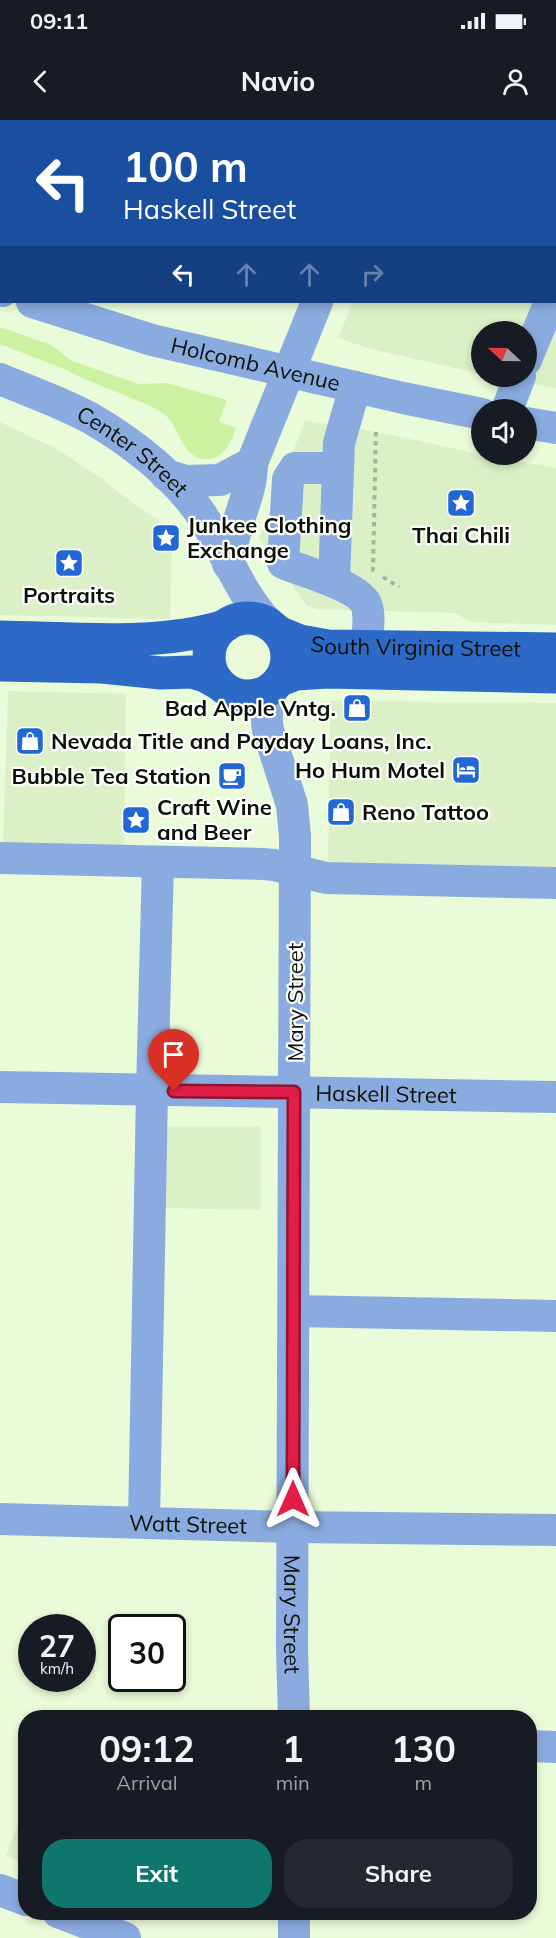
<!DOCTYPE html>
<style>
body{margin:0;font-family:Mulish,sans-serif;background:#242831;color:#f1f3f6;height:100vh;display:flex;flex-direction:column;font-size:22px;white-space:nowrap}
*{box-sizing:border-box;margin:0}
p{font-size:20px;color:#9ea1a6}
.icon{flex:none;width:33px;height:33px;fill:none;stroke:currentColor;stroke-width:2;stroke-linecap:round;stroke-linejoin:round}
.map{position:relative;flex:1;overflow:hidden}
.sheet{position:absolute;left:18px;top:1590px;width:519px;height:210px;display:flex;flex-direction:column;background:#171b24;border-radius:24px;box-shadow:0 3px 9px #0003}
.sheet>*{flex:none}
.top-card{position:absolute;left:0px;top:0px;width:556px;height:183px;box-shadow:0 3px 9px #0003;background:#1a4fa0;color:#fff;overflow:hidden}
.needle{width:39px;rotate:292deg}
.fabs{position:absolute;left:471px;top:201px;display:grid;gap:12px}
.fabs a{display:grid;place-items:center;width:66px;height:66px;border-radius:50%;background:#171b24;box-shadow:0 3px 9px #0003;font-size:30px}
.speed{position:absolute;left:18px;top:1494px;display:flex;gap:12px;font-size:30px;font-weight:700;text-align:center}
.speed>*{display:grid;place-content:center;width:78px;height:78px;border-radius:50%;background:#171b24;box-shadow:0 3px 9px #0003;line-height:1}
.speed small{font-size:15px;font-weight:400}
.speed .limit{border:3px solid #111;border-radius:9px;background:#fff;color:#111}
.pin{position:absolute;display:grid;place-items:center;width:51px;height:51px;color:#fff;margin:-62px -26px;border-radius:50% 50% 50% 0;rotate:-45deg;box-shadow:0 0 6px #0007}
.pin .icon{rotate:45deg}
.me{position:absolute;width:66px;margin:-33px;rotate:0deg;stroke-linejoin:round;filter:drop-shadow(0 0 4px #0008)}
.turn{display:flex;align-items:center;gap:21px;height:126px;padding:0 24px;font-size:27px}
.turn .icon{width:78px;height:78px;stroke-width:2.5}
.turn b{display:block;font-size:42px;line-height:51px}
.lanes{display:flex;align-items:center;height:57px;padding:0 24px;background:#0003;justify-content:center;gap:30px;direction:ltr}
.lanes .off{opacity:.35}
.eta{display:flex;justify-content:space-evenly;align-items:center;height:102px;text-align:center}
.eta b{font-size:36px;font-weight:700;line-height:42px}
.button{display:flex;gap:12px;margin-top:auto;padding:12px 24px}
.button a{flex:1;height:69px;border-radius:24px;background:#0f766e;color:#fff;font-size:24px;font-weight:700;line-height:69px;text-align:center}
.button a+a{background:#242831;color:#f1f3f6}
.status{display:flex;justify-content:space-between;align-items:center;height:42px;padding:0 30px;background:#171b24;direction:ltr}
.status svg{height:16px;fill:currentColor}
header{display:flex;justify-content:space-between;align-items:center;height:78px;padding:0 24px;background:#171b24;font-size:27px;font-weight:700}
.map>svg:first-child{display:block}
</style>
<div class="status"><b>09:11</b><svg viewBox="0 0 49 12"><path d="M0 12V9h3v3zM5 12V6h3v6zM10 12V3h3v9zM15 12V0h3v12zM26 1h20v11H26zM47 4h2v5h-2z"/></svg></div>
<header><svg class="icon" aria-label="back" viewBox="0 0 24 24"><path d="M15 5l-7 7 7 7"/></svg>Navio<svg class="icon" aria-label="person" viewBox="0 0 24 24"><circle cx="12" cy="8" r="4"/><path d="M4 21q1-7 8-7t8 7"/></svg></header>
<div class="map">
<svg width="556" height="1818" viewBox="0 0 556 1818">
<rect width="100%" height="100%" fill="#eafbda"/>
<g fill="#dbf0c7">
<polygon points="353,182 537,182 525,211 482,212 481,254 371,229 338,218"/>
<polygon points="556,196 556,268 529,264"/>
<polygon points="305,301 358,308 499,338 556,348 556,505 471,502 455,493 317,489 307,486 259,418"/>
<polygon points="0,302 57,329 107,362 107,364 169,408 172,412 170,499 0,495"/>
<polygon points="8,571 126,574 124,729 3,727"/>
<polygon points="330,581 556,583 556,749 328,746"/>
<polygon points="163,1006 261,1006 261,1090 162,1088"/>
<polygon points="25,1684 26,1743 25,1743 6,1736"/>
</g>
<path fill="#caf2a0" d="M0,207l51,18 21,16 67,23 28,-1 60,17 -8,21 17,7c-6,15 -13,34 -33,31 -21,-3 -23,-31 -38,-44 -11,-9 -27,-14 -41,-20 -18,-7 -37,-15 -55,-23v-1l-69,-27z"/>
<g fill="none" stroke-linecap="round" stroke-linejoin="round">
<g stroke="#a6b499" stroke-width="4" stroke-dasharray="4.5 4.5" stroke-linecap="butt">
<polyline points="374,451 373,450 376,309"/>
<polyline points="383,457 399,467"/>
</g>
<g stroke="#8aabdf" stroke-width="32">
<polyline points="181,0 185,2"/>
<polyline points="13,2 13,0"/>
<polyline points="390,2 390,0"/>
<polyline points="0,32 2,29"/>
<polyline points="0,170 2,171"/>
<path id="s1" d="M32,182l120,38 251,58 79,16"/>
<polyline points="526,240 550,182"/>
<path id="s2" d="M0,259c31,13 63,24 92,40 39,23 80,55 107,92 25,36 39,80 69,112"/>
<polyline points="507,290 520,256"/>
<polyline points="526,303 556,308"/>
<path d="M337,348h-42l-7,11 -5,84c19,8 75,23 83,41 5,12 1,29 1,42"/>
<polyline points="166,355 186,361 220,360 252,343"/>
<path d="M228,444c3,-12 5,-25 9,-37 6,-22 15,-40 15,-64l65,-161"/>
<polyline points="334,461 339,323 355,267"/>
<path id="s3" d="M273,567c-5,15 -8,27 -5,43l24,75 3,31 -3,813 2,69"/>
<polyline points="0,738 263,744 274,745 326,758 556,763"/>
<path id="s4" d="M0,967l556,10"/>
<polyline points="294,1191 556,1196"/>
<path id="s5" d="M0,1399l293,8 263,3"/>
<polyline points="144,1402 152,971 158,742"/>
<polyline points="530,1626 556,1627"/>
<polyline points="0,1770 26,1780"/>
<polyline points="58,1792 125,1818"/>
<polyline points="294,1818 294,1792"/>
</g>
<g stroke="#2d69c7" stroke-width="33">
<circle cx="248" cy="537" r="39"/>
<path id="s6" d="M278,512l22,9 28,5 228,3"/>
<path d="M0,517c73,1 155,10 225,-11"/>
<polyline points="0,545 102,547 161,553 191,552 205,556 219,564"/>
<polyline points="280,560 296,554 327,552 556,557"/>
</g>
</g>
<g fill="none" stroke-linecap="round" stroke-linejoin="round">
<g stroke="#92132f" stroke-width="15">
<polyline id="route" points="174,971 294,972 293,1379"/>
</g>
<use href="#route" stroke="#e11d48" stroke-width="10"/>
</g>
<defs>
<g id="sight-square" transform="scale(1.5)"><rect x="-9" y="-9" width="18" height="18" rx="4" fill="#2268d4" stroke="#fff"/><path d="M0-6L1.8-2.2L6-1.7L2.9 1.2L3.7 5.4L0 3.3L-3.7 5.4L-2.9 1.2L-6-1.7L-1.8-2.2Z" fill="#fff"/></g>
<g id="shop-square" transform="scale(1.5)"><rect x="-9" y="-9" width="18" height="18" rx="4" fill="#2268d4" stroke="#fff"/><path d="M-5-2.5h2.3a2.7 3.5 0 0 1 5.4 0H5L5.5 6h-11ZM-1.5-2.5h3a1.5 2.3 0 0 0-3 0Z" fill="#fff"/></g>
<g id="hotel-square" transform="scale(1.5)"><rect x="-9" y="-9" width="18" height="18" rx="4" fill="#2268d4" stroke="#fff"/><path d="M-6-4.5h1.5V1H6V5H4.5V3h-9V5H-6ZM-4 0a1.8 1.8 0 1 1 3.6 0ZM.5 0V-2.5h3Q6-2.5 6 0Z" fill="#fff"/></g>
<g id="cafe-square" transform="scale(1.5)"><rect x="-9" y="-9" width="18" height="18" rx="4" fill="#2268d4" stroke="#fff"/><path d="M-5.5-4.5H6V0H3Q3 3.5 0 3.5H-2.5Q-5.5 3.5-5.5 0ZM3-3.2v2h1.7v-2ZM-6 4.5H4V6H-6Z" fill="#fff"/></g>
</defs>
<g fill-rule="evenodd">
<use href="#sight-square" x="461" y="383"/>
<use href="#sight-square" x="166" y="418"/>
<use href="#sight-square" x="69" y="443"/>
<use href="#shop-square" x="357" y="588"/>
<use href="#shop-square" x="30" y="621"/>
<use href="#hotel-square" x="466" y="650"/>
<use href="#cafe-square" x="232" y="656"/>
<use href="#shop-square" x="341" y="692"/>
<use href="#sight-square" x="136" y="700"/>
</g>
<g text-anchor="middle" stroke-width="4.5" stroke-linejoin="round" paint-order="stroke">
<g font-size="22" fill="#0c1106" stroke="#fff">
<text dy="8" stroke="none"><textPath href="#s1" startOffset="232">Holcomb Avenue</textPath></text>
<text dy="8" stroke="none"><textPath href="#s2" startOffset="152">Center Street</textPath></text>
<text dy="8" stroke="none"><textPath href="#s6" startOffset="140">South Virginia Street</textPath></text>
<text transform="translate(295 882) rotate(-90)" y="8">Mary Street</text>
<text dy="8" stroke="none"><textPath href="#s4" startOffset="386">Haskell Street</textPath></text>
<text dy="8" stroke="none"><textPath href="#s5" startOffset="188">Watt Street</textPath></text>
<text dy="8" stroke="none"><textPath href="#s3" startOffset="932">Mary Street</textPath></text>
</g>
<g font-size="22" font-weight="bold" fill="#0c1106" stroke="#fff" text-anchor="start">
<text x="187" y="413">Junkee Clothing<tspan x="187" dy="25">Exchange</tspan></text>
<text x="461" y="423" text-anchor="middle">Thai Chili</text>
<text x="69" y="483" text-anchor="middle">Portraits</text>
<text x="336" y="596" text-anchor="end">Bad Apple Vntg.</text>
<text x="51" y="629">Nevada Title and Payday Loans, Inc.</text>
<text x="445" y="658" text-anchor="end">Ho Hum Motel</text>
<text x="211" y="664" text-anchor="end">Bubble Tea Station</text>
<text x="157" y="695">Craft Wine<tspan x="157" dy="25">and Beer</tspan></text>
<text x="362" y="700">Reno Tattoo</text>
</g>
</g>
</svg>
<div class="fabs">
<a><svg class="needle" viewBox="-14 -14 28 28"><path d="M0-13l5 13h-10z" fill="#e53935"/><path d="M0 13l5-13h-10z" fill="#9ea1a6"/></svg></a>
<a><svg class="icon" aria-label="sound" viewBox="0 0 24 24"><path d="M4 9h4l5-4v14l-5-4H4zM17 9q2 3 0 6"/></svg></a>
</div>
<div class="speed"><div>27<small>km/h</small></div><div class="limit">30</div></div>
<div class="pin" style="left:174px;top:971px;background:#d93025"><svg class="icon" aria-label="arrive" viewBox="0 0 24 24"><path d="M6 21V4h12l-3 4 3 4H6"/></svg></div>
<svg class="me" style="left:293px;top:1379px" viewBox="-20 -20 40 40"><path d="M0-17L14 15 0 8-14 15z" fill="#e11d48" stroke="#fff" stroke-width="4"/></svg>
<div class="top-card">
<div class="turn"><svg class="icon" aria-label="left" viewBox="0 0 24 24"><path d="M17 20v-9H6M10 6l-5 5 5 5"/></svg><div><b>100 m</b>Haskell Street</div></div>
<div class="lanes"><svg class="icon" aria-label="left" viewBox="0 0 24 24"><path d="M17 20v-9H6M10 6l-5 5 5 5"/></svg><svg class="icon off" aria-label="ahead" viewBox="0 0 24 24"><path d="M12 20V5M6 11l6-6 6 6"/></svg><svg class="icon off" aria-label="ahead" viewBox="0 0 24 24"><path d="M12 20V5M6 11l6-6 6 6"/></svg><svg class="icon off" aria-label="right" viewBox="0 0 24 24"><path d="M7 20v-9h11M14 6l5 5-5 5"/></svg></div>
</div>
<section class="sheet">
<div class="eta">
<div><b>09:12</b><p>Arrival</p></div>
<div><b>1</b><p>min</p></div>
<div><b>130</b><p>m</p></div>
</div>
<div class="button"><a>Exit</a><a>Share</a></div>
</section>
</div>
